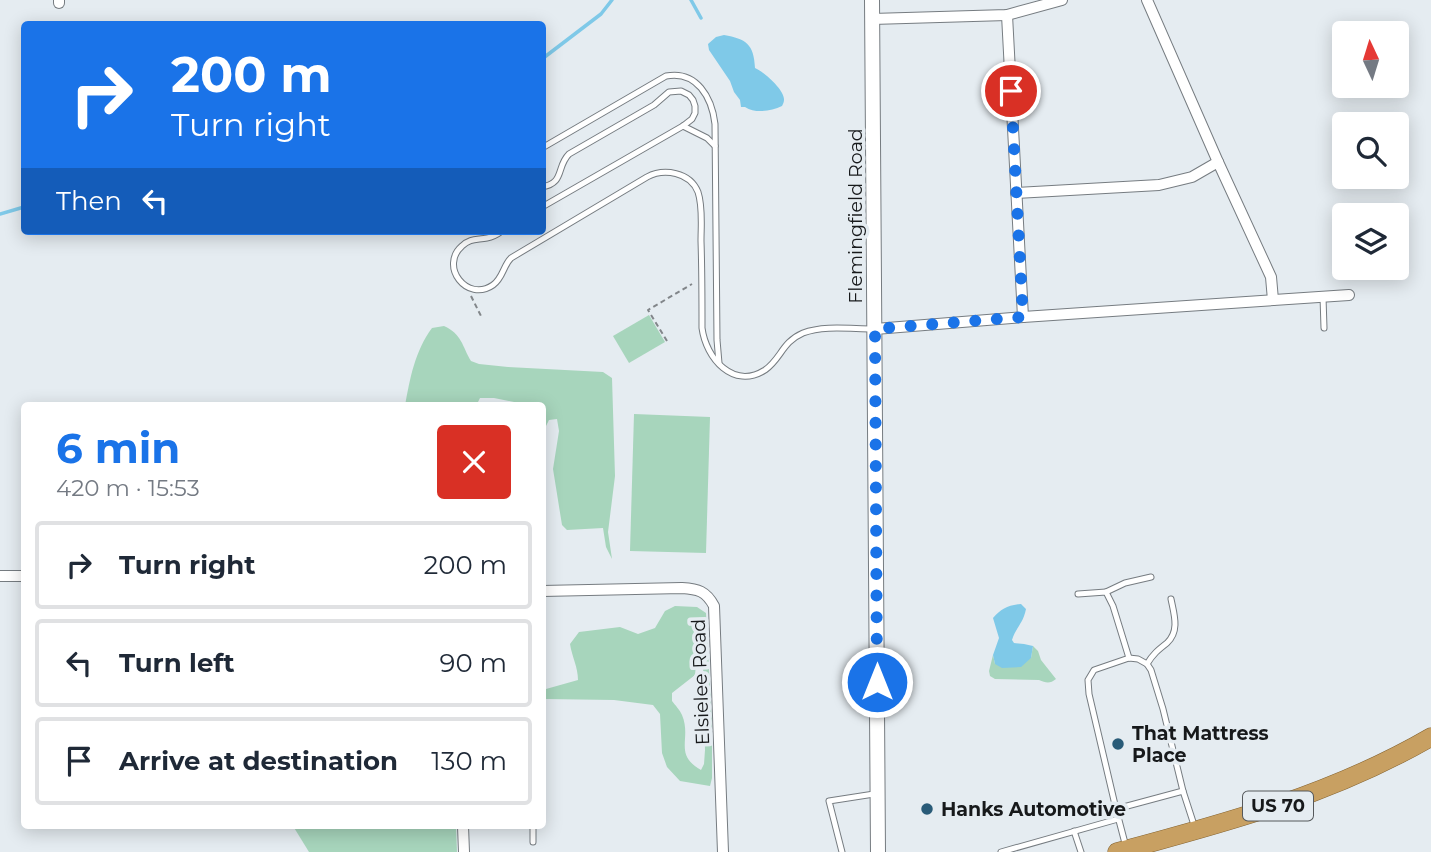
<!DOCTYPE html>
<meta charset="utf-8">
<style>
body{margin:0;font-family:Montserrat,sans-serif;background:#f2f2f3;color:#1f2937;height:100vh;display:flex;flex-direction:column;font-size:26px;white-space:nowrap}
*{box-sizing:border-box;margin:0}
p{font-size:23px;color:#747a83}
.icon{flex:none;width:38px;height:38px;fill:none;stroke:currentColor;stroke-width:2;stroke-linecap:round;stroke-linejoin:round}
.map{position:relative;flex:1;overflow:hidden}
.drawer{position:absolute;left:21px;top:402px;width:525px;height:427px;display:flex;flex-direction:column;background:#fff;border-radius:7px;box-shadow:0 4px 18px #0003}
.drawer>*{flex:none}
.top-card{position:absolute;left:21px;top:21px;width:525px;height:214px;border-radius:7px;box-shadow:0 4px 18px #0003;background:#1a73e8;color:#fff;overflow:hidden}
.needle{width:46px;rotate:356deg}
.tools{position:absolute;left:1332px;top:21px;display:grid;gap:14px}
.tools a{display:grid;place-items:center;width:77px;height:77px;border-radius:7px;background:#fff;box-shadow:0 4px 18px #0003;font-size:35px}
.pin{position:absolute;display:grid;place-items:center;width:60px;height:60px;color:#fff;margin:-30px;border:4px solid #fff;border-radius:50%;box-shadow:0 2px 7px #0007}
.me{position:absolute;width:77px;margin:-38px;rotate:0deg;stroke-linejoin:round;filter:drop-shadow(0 0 5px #0008)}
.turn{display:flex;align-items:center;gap:24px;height:147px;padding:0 35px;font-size:32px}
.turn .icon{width:91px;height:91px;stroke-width:2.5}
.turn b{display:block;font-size:49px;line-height:60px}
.then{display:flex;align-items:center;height:66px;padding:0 35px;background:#0003;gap:14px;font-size:26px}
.round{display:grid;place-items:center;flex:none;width:74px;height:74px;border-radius:7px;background:#f2f2f3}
.head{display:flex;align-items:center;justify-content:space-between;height:119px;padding:0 35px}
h1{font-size:42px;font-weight:700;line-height:52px;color:#1a73e8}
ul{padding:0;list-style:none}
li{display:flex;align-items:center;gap:21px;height:88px;margin:0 14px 10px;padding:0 21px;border:4px solid #e0e1e3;border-radius:7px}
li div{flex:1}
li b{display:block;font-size:26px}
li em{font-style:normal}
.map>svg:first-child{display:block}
</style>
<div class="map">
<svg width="1431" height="852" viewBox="0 0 1431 852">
<rect width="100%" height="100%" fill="#e5ecf1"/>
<g fill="#a7d5bc" fill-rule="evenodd">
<polygon points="649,315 665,342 629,363 613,336"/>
<path d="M444,326c18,8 18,20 27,35l8,3 29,3 95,5 9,6 3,98 -7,56 4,27 -6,-12 -3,-19 -36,2 -5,-5 -9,-56 6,-38 -2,-12 -8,1 -6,12 -1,-26h-21l-2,-3 -25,-5h-14l-4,8h-71c5,-28 10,-55 27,-78z"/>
<polygon points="634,414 710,417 706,553 630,551"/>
<path d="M675,606l22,1 9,6 6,113v52l-2,8 -30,-5 -13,-14 -5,-14 -2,-39 -7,-9 -39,-5 -69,-1 -2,-2v-7l3,-1 32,-9c0,-13 -6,-23 -8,-36l9,-12 41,-5 18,7 17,-6 10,-17zM700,629l3,35 2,86 -1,14 -3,6c-28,-16 -9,-31 -19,-55 -2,-5 -7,-10 -10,-14v-8l23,-18c2,-16 0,-30 5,-46z"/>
<path d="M1033,646l5,5 3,9 15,19c-6,5 -10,4 -17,1l-44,-1 -5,-3 -1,-5 4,-16 2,9 36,-6z"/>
<polygon points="293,826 456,826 457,852 309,852"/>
</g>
<g fill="#7fc9e8">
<path d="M724,35c22,4 30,9 31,33 9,4 30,22 29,32 0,2 -1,4 -2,6 -11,5 -26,8 -37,1h-4l-1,-7 -6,-8 -4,-11 -21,-31 -1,-6 8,-7z"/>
<path d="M1021,604l5,5c-3,15 -10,18 -14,31l2,3 10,1 9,2 -2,12 -10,9 -19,1 -7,-4 -2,-9 6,-17 -6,-20c8,-9 15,-13 28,-14z"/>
</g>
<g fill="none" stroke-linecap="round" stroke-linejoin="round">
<g stroke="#7fc9e8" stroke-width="3.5">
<polyline points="691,0 701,18"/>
<polyline points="542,59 601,14 612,0"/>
<polyline points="0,214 24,207"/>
</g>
<g stroke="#767c81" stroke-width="7">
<g id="service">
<polyline points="683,126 707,138 715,146"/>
<path d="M542,148l124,-72c31,-6 46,22 49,48l2,216 2,23"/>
<path d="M542,187c23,-4 14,-20 27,-33l85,-49 15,-13 12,-1 8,4 4,5 2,6v7l-3,6 -9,7 -141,81"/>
<path d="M502,231c-4,3 -9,6 -15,7 -10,2 -17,0 -25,8 -23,20 5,57 31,39 10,-7 10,-19 18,-27l136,-81c17,-9 43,-5 51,15 5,15 3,34 3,49 1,29 1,58 1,87 4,30 31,62 63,42 16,-11 17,-28 38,-37 21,-8 48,-4 70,-4"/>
<polyline points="1323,297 1324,328"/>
<polyline points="1106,592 1125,583 1151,577"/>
<polyline points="1078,594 1106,592 1113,606 1129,658"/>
<path d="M1147,664c6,-10 11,-14 20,-21 13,-12 7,-29 4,-44"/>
<polyline points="1116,809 1089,694 1088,680 1094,670 1129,658 1138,659 1147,664 1151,670 1163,709 1183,791"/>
<polyline points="533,826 533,842"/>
<polyline points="1074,831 1081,852"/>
<polyline points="1126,847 1116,809 1183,791 1195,828"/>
<polyline points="842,852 829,801 874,794"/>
<polyline points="1001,852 1118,819"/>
</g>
</g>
<g stroke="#767c81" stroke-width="12">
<g id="minor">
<polyline points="59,0 59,3"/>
<polyline points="1147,0 1218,162 1271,277 1273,300"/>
<polyline points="1007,15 1023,317"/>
<polyline points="872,19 1007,15 1062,0"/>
<polyline points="1016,193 1159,185 1192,177 1218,162"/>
<polyline points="875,329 1023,317 1349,295"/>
<polyline points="0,576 24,576"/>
<path d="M542,591l140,-3c16,1 24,3 32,18l9,246"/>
<polyline points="463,826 464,852"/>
</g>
</g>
<g stroke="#767c81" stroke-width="16">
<polyline id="tertiary" points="872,0 878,852"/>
</g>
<g stroke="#82612f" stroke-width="19">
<path id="trunk" d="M1117,852c109,-29 216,-58 314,-115"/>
</g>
<g stroke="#82868a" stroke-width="2" stroke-dasharray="5 3.5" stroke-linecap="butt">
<polyline points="471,296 481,316"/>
<polyline points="667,341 648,310 692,284"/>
</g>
<use href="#service" stroke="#fff" stroke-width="5"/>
<use href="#minor" stroke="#fff" stroke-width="10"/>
<use href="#tertiary" stroke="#fff" stroke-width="14"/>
<use href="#trunk" stroke="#c8a062" stroke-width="18"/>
</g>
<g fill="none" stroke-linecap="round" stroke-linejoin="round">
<polyline stroke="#1a73e8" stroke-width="12" stroke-dasharray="0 21.6" points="877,682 875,329 1023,317 1011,91"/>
</g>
<g fill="#295b78" stroke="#e5ecf1" stroke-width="2.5">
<circle cx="1118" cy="744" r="7"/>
<circle cx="927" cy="809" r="7"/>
</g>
<g text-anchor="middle" stroke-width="7" stroke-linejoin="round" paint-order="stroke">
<rect fill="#e5ecf1" stroke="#55585b" stroke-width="2" x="1243" y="791.5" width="70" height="29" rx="5"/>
<g font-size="18" font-weight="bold" fill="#17191b">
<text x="1278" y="812">US 70</text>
</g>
<g font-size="19" fill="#17191b" stroke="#e5ecf1">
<text transform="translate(855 216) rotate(-90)" y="7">Flemingfield Road</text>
<text transform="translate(700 682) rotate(-92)" y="7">Elsielee Road</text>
</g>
<g font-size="19" font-weight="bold" fill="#17191b" stroke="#e5ecf1" text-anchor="start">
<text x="1132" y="740">That Mattress<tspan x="1132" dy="22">Place</tspan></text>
<text x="941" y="816">Hanks Automotive</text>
</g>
</g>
</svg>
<div class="tools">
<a><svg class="needle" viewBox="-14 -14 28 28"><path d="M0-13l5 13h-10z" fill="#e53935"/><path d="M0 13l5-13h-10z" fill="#747a83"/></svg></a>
<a><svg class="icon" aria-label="search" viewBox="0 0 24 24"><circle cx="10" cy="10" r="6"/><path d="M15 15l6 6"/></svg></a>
<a><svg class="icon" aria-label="layers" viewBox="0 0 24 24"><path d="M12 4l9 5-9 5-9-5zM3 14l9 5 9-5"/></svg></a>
</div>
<div class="pin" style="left:1011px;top:91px;background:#d93025"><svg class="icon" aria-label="arrive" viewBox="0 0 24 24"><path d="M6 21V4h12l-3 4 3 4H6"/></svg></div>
<svg class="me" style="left:877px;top:682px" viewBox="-20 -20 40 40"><circle r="17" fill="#1a73e8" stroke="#fff" stroke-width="3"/><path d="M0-11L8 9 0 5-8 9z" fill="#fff"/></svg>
<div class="top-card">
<div class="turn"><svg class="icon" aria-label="right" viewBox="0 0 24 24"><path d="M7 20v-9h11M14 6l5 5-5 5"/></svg><div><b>200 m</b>Turn right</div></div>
<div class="then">Then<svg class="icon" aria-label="left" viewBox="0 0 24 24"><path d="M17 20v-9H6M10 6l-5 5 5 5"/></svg></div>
</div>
<section class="drawer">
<div class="head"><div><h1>6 min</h1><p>420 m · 15:53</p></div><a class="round" style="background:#d93025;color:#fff"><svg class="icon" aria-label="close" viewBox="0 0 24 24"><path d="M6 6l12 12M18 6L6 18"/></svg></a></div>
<ul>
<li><svg class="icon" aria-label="right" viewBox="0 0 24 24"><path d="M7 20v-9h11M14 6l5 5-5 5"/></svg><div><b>Turn right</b></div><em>200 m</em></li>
<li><svg class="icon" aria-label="left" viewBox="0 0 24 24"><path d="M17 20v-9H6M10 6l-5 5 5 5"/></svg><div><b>Turn left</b></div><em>90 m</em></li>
<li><svg class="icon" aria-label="arrive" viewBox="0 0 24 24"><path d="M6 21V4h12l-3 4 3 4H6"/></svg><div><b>Arrive at destination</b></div><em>130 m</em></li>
</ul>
</section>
</div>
